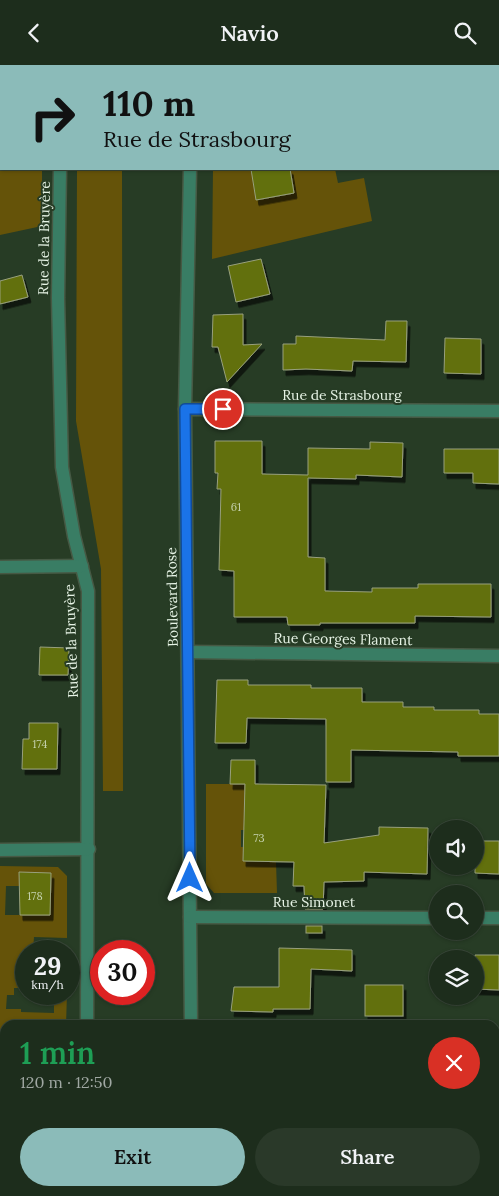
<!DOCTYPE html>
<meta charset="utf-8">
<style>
body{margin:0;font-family:Lora,serif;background:#2a3929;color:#f1f3f6;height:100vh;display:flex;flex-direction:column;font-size:19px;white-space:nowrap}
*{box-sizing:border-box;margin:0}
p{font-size:16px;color:#a0a8a3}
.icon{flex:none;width:28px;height:28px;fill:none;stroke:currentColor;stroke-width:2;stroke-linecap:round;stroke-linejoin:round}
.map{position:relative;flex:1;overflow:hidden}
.details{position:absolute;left:0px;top:955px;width:500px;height:176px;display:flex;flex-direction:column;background:#1d2d1c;border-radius:15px 15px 0 0;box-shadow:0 1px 4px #0004,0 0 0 1px #3b493b}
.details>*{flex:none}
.banner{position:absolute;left:0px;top:0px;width:500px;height:105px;box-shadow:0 1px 4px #0004,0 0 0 1px #3b493b;background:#8bbbb9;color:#111;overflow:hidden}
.tools{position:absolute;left:429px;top:755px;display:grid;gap:10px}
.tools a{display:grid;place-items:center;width:55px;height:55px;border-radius:50%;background:#1d2d1c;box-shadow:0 1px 4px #0004,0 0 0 1px #3b493b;font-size:25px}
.speed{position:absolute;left:15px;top:875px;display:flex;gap:10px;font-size:25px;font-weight:700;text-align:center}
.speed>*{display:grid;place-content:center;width:65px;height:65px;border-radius:50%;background:#1d2d1c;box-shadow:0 1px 4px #0004,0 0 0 1px #3b493b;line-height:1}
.speed small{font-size:12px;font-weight:400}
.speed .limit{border:8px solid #d22;background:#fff;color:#111}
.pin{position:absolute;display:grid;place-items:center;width:42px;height:42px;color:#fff;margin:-21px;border:2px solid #fff;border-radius:50%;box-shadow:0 1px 5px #0007}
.me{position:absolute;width:55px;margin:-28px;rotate:0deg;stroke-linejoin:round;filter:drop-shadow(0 0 4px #0008)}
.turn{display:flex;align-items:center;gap:18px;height:105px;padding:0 20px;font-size:22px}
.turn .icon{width:65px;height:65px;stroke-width:2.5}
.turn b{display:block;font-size:35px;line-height:42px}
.round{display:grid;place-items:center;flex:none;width:52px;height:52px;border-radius:26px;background:#2a3929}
.headline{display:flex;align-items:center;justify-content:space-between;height:85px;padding:0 20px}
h1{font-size:30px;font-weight:600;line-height:38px;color:#1e9e55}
.cta{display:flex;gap:10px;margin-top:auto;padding:10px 20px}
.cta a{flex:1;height:58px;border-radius:30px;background:#8bbbb9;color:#111;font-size:20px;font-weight:600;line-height:58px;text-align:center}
.cta a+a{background:#2a3929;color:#f1f3f6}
header{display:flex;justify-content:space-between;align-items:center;height:65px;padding:0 20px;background:#1d2d1c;font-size:22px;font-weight:600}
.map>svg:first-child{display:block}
</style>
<header><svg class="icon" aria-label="back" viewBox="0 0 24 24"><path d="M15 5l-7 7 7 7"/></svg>Navio<svg class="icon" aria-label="search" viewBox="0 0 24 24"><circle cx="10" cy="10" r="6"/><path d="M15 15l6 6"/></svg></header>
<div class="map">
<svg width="499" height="1131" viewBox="0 0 499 1131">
<defs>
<filter id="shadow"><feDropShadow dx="3" dy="5.5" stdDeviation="0" flood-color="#0009"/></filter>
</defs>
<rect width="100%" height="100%" fill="#273c25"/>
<g fill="#655309" fill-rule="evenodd">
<polygon points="0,35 1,35 1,104 42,104 42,161 0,170"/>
<polygon points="77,104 122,104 123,726 103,726 101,504 76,356"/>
<polygon points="213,104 251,104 257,135 294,128 290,104 335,104 338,118 364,113 372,156 212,194"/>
<polygon points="206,719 277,719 277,751 244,765 241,765 241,782 244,782 243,796 276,797 277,828 214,828 206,819"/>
<path d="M0,801l58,1 9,9v62l-33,-1 -1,14h-7v23l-5,1v13h-7v7h-7l-1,14h15v3l33,1v-19h13l-1,31h-61v54h-5zM51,808l-2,42h-44l1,-29h13z"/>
</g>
<g fill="#627008" stroke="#98a07e" filter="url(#shadow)">
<polygon points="251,104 290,104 294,128 256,135"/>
<polygon points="261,194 270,229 236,237 228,201"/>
<polygon points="22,210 28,232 0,239 0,216"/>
<polygon points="243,249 243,280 262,279 227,317 218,282 212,282 213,250"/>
<polygon points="386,256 407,256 406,297 353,296 352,306 306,304 283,305 283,279 296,279 296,271 385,275"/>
<polygon points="445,273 481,274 481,309 444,308"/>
<polygon points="215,376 262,376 262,409 308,410 308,383 370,384 370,377 403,378 402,412 356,410 356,414 308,413 308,492 325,493 325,526 372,527 372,523 418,523 418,519 491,519 491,552 415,551 415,558 320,558 320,560 288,560 287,552 234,552 234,506 219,505 221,424 217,424 218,408 215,408"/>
<polygon points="444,384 499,384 499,419 473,418 473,408 444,408"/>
<polygon points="40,582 69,583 68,610 39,610"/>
<polygon points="217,615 248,615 248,620 311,620 311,623 362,623 362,637 403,637 403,642 434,642 434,645 479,645 479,649 499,649 499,691 458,691 458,687 351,685 351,717 326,717 326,654 247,653 246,678 215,678"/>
<polygon points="29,658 58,658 57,704 22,704 23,674 29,674"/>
<polygon points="231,695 255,695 255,719 326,720 324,778 379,770 379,762 428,763 427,809 364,807 364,816 324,817 323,844 305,844 304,821 293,821 294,797 243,796 245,719 230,719"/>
<polygon points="475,776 499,776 499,809 475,808"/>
<polygon points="19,807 51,808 50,850 20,850"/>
<rect x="306" y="861" width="16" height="7"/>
<polygon points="279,883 352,885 352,906 311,904 310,944 273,944 273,947 231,946 234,922 279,922"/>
<polygon points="475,890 499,890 499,925 475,924"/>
<rect x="365" y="920" width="38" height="31"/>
</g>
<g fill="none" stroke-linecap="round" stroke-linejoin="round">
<g stroke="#465944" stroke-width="15">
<g id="minor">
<polyline points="61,1 61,0"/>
<polyline points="194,1 194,0"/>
<polyline points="60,104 58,233 62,402 74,471 88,526 87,960"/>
<polyline points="190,104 185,344 191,960"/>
<polyline points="185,344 499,346"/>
<polyline points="0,502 82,501"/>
<polyline points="188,587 499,591"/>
<polyline points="0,785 89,784"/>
<polyline points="190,852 438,853"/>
<polyline points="475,853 499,853"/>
<polyline points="192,1126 192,1131"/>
<polyline points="0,1131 16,1131"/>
<polyline points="86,1131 86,1126"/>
</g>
</g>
<use href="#minor" stroke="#397d64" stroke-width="12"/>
</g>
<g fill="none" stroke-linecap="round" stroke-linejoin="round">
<g stroke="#114b97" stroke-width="12">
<polyline id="route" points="190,813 185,344 223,344"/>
</g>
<use href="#route" stroke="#1a73e8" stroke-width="9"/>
</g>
<g text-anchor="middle" stroke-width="4" stroke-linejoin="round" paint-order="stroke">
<g font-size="11" fill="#c5d2ae">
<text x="236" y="446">61</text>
<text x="40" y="683">174</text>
<text x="259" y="777">73</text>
<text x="35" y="835">178</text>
</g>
<g font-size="14" fill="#e6f3e5" stroke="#273c25">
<text transform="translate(44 173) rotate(-89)" y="5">Rue de la Bruyère</text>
<text x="342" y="335">Rue de Strasbourg</text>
<text transform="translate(172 532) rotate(-91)" y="5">Boulevard Rose</text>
<text transform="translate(343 574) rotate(1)" y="5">Rue Georges Flament</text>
<text transform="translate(71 576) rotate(-92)" y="5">Rue de la Bruyère</text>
<text x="314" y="842">Rue Simonet</text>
</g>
</g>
</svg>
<div class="tools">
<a><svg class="icon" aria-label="sound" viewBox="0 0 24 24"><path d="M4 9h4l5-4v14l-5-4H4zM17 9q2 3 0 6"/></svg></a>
<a><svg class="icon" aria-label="search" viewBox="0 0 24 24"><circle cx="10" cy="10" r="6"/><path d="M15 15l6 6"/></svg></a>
<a><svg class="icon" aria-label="layers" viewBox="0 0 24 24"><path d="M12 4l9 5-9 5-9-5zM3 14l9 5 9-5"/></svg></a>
</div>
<div class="speed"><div>29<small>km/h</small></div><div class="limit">30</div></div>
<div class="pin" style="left:223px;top:344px;background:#d93025"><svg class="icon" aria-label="arrive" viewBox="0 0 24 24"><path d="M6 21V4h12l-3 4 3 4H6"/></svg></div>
<svg class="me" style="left:190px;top:813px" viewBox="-20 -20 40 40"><path d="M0-17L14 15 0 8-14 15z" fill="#1a73e8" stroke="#fff" stroke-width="4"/></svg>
<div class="banner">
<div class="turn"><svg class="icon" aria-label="right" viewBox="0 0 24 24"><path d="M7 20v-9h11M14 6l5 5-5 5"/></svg><div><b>110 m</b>Rue de Strasbourg</div></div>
</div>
<section class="details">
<div class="headline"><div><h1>1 min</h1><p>120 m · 12:50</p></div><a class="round" style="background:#d93025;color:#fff"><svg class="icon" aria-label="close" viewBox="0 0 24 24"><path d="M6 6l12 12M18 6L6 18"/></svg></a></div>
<div class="cta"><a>Exit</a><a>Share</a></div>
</section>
</div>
